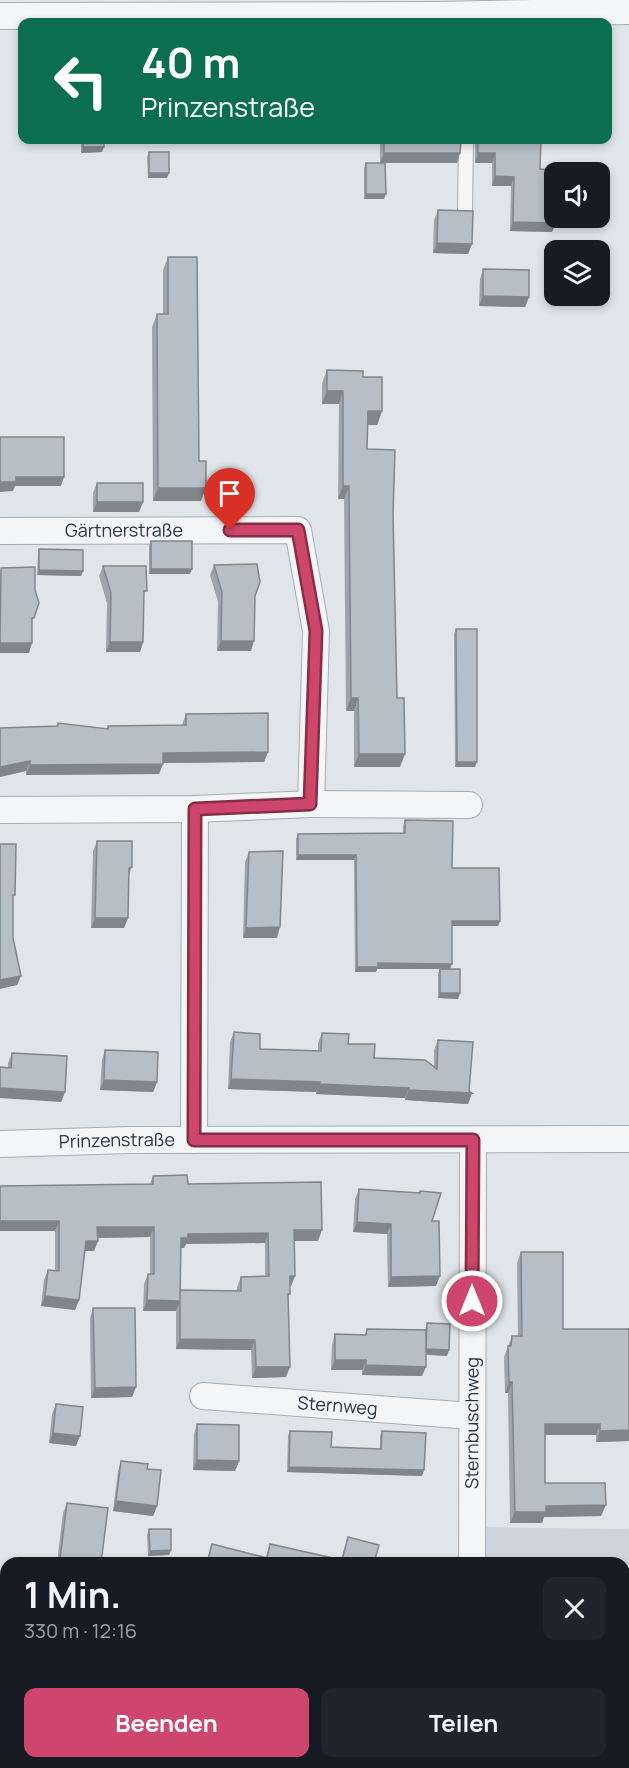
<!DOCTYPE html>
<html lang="de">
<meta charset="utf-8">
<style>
body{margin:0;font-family:Manrope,sans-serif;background:#20242c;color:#f1f3f6;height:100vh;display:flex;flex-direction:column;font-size:22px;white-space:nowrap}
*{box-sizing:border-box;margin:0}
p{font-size:20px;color:#9ea1a6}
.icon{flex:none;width:33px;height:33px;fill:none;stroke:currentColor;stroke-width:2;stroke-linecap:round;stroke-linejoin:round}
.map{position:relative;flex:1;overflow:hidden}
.details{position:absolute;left:0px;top:1557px;width:630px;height:212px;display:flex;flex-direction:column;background:#171b24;border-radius:18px 18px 0 0;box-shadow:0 3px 9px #0003}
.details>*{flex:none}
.hud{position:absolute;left:18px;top:18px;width:594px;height:126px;border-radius:12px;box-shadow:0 3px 9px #0003;background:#0b6e4f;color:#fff;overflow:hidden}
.buttons{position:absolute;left:544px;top:162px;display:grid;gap:12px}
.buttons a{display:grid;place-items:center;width:66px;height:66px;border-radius:12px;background:#171b24;box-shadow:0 3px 9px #0003;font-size:30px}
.pin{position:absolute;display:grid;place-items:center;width:51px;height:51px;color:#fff;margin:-62px -26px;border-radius:50% 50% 50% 0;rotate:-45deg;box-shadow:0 0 6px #0007}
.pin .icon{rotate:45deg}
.me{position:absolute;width:66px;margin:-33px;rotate:0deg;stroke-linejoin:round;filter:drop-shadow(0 0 4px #0008)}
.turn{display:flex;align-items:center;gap:21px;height:126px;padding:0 24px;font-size:27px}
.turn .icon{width:78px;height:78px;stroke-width:2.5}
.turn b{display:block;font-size:42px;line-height:51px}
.round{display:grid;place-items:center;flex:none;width:63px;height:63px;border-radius:12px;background:#20242c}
.headline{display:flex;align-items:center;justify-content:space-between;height:102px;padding:0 24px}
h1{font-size:36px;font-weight:700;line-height:45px}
.action{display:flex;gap:12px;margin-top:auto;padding:12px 24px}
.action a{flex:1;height:69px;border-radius:12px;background:#ce466c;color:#fff;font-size:24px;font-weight:700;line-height:69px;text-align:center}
.action a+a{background:#20242c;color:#f1f3f6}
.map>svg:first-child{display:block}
</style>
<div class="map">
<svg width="629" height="1768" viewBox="0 0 629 1768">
<rect width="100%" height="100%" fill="#e0e5e9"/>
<polygon fill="#ced4db" points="472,1527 629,1529 629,1768 469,1768 469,1762 624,1762 624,1563 472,1563"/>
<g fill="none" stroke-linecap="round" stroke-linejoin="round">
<g stroke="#a5adb3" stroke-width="16">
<polyline id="service" points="465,212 466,140"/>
</g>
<g stroke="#a5adb3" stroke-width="28">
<g id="minor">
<polyline points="0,16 437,15 629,11"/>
<path id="s1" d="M0,531l298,-1 18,101 -5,173 -116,5 -195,1"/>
<polyline points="311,804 469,805"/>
<polyline points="194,1140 195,809"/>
<path id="s2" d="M0,1144l129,-4 500,-1"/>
<path id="s3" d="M203,1396l269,20"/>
<path id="s4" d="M472,1563l1,-423"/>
<polyline points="469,1768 469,1762"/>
</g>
</g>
<use href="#service" stroke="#f3f5f7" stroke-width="14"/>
<use href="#minor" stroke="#f3f5f7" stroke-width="26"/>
</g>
<g fill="#9da4aa" fill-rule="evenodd">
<polygon points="81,140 104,140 102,152 81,153"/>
<polygon points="380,140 461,140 460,153 457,163 385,163 384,199 364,199 364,168 366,163 380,163"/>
<polygon points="475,140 541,140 540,169 556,223 552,232 510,231 511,186 492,186 492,163 475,163"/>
<polygon points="149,152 167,178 148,178 147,157"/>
<polygon points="438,210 472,244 468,254 433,253 434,220"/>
<polygon points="168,257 201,501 153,501 152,327 157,314 163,314 163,270"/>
<polygon points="483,269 529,297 525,307 479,306 480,279"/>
<polygon points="327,370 363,377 382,411 377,425 367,425 367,449 393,514 397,698 400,767 354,767 354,711 346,711 344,499 338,499 339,404 322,404 322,383"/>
<polygon points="97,483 143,502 139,512 93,512 93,493"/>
<polygon points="151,541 190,574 149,574 149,546"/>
<polygon points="39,549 83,571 81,576 37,575 38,554"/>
<polygon points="214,565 255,596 251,651 217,651 218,602 210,575"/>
<polygon points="103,566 144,598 143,642 140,652 106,652 107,603 99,576"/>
<polygon points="456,629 475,767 455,767 454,634"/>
<polygon points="186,714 268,752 264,762 163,763 159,774 26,775 26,771 0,777 56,726 58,723 107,729 108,726 182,725"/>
<polygon points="405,820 452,868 500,921 498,926 452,926 450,969 458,999 438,998 438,974 440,969 377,969 376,972 355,972 354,860 296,860 296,839 298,834 403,833 403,826"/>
<polygon points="97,841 132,867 129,875 128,918 124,928 91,928 93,851"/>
<polygon points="249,852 277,938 243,938 245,862"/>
<polygon points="234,1032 260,1049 318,1051 318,1043 322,1033 348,1044 374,1058 434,1067 434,1050 438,1040 469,1091 472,1093 468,1104 405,1100 405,1098 316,1094 316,1092 228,1089 230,1042"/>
<polygon points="105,1050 157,1082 153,1092 100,1090 102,1060"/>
<polygon points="12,1053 65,1092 61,1102 8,1068 8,1063"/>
<path d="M153,1176l35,8 130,57h-24l1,35 -4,10h-1l-2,13 -2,78 -34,1 -1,-28 -75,-1v-38h-33l1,-27 4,-10h2v-37l-52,1v3l-4,10h-9l-6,49 -4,10 -34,-4 3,-26 4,-10h7v-39h-55v-45l150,-2zM265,1243v33l-24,1 -4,10v4h-57l1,-43h3l2,-4z"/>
<polygon points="359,1189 432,1221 436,1286 388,1287 387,1234 353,1232 355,1199"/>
<polygon points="521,1252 563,1329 629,1441 596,1442 596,1435 545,1435 545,1483 601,1516 544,1517 542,1523 510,1523 508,1393 505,1393 504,1357 512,1336 518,1336 517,1263"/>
<polygon points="93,1308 136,1387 132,1397 91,1398 90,1318"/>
<polygon points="427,1323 449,1350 447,1356 426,1355 422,1376 362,1375 362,1370 331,1370 332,1344 335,1334 365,1335 367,1329 425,1330"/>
<polygon points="56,1404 76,1446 49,1443 52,1414"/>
<polygon points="197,1424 239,1461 235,1471 193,1470 194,1434"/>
<polygon points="290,1431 331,1447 380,1449 380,1436 382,1431 424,1470 422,1476 287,1472 288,1436"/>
<polygon points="121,1461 147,1469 157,1506 153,1516 113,1511 118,1471"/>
<polygon points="67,1503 101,1563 57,1563 63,1513"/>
<polygon points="149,1529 171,1550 169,1555 148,1556 147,1535"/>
<polygon points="348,1537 374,1563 206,1563 212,1544 266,1557 270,1544 341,1560"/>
</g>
<g fill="#80868b">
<polygon points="83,147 104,147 102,152 81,153"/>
<polygon points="384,153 460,153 457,163 380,163"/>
<polygon points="478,153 495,153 492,163 475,163"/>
<polygon points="149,173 169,173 167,178 148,178"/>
<polygon points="495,176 514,177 511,186 492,186"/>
<polygon points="366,194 386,194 384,199 364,199"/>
<polygon points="513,222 556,223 552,232 510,231"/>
<polygon points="437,243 472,244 468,254 433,253"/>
<polygon points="483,296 529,297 525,307 479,306"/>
<polygon points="327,391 343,391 339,404 322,404"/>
<polygon points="368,411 382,411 377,425 363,425"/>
<polygon points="16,477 64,477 61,486 15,486 13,491 0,492 0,482"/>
<polygon points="343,486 349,486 344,499 338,499"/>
<polygon points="158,488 206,488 201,501 153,501"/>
<polygon points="97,502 143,502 139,512 93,512"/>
<polygon points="151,569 192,569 190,574 149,574"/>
<polygon points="39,570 83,571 81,576 37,575"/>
<polygon points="221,641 254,641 251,651 217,651"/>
<polygon points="110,642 143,642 140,652 106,652"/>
<polygon points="0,643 32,643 29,653 0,653"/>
<polygon points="351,698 358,698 354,711 346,711"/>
<polygon points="268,752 264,762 159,763 163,753"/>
<polygon points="359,754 405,754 400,767 354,767"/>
<polygon points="30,761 26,771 0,777 0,767"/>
<polygon points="457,762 477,762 475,767 455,767"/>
<polygon points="163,764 159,774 26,775 30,765"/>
<polygon points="298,855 356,855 354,860 296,860"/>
<polygon points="95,918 128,918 124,928 91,928"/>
<polygon points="452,921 500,921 498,926 450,926"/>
<polygon points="280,927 277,938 243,938 246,928"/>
<polygon points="378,963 452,964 450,969 377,969 376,972 355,972 357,967"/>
<polygon points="21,976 17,985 0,989 0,980"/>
<polygon points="440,993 460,993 458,999 438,998"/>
<polygon points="231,1079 320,1082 316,1092 228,1089"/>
<polygon points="104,1080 157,1082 153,1092 100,1090"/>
<polygon points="319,1084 409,1088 405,1098 316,1094"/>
<polygon points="0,1088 65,1092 61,1102 0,1098"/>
<polygon points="409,1090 472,1093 468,1104 405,1100"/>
<polygon points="0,1221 59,1221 55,1231 0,1231"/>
<polygon points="357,1222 391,1224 387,1234 353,1232"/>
<polygon points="97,1227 154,1227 150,1237 94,1238"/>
<polygon points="294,1230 322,1230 318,1241 290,1241"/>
<polygon points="268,1233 265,1243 186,1244 184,1248 177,1248 181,1238 188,1234"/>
<polygon points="86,1241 98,1241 94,1251 82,1251"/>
<polygon points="290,1276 295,1276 291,1286 286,1287"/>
<polygon points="440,1276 436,1286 388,1287 391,1277"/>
<polygon points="45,1296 79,1300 75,1310 41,1306"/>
<polygon points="147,1300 180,1301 176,1311 143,1311"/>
<polygon points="180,1339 255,1340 251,1350 176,1349"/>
<polygon points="426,1349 449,1350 447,1356 424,1354"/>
<polygon points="335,1360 366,1360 362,1370 331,1370"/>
<polygon points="366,1365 426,1367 422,1376 362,1375"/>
<polygon points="256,1367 290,1367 286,1377 252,1378"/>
<polygon points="509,1382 512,1382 508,1393 505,1393"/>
<polygon points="136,1387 132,1397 91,1398 95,1388"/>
<polygon points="545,1424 600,1424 596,1435 540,1435"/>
<polygon points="629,1430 629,1441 596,1442 600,1431"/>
<polygon points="53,1433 80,1436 76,1446 49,1443"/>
<polygon points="197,1460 239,1461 235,1471 193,1470"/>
<polygon points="289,1467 424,1470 422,1476 287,1472"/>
<polygon points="116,1501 157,1506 153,1516 113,1511"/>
<polygon points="606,1505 601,1516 544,1517 542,1523 510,1523 515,1512 546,1506"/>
<polygon points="171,1550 169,1555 148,1556 150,1551"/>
<polygon points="60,1559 95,1563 59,1563"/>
</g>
<g fill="#b7bfc6" stroke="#80868b" stroke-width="1.5">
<rect x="83" y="140" width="21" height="7"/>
<polygon points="384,140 461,140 460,153 384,153"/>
<polygon points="478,140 541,140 540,169 557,170 557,172 555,172 555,218 556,218 556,223 513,222 514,177 495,176 495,153 478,153"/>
<rect x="149" y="152" width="20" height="21"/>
<polygon points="366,163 385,163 386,194 366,194"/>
<polygon points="438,210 473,211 472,244 437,243"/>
<polygon points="168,257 197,257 199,461 206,461 206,488 158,488 157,314 168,314"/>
<polygon points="483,269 529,270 529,297 483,296"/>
<polygon points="327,370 363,371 363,377 382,377 382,411 368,411 367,449 395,450 393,514 397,698 404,698 405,754 359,754 358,698 351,698 349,486 343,486 343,391 327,391"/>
<polygon points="0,437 64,437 64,477 16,477 16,482 0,482"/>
<rect x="97" y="483" width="46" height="19"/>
<rect x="151" y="541" width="41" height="28"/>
<polygon points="39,549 83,550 83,571 39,570"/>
<polygon points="257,564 260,582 255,596 254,641 221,641 222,592 214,565"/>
<polygon points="103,566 146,566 147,591 144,591 143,642 110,642 111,593"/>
<polygon points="35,567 35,590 39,603 34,618 32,618 32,643 0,643 1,568"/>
<polygon points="456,629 477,629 477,762 457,762"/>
<polygon points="268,713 268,752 163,753 163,764 30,765 30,761 0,767 0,728 58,726 58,723 108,729 108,726 186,725 186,714"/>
<polygon points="405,820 453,821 452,868 499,868 500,921 452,921 452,964 378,963 378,967 357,967 356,855 298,855 298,834 405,833"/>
<polygon points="97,841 132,841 132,867 129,868 128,918 95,918"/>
<polygon points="0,844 16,844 15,895 13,895 13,938 21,976 0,980"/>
<polygon points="283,851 280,927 246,928 249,852"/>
<rect x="440" y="969" width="20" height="24"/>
<polygon points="234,1032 260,1034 260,1049 321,1051 322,1033 349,1034 348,1044 375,1044 374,1058 425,1060 437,1069 438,1040 473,1042 469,1091 472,1093 409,1090 409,1088 319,1084 320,1082 231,1079"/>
<polygon points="105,1050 158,1052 157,1082 104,1080"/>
<polygon points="12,1053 67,1056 65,1092 0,1088 0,1067 11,1068"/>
<polygon points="187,1175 188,1184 321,1182 322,1230 294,1230 295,1276 290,1276 290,1294 288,1294 290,1367 256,1367 255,1340 180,1339 180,1290 241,1291 241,1277 269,1276 268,1233 188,1234 188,1238 181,1238 180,1301 147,1300 148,1274 154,1274 154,1227 97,1227 98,1241 86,1241 79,1300 45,1296 48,1270 59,1271 59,1221 0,1221 0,1186 153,1184 153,1176"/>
<polygon points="359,1189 420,1193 420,1191 441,1193 432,1221 439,1221 440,1276 391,1277 391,1224 357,1222"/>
<polygon points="521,1252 563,1252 563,1329 629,1329 629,1430 600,1431 600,1424 545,1424 545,1483 605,1483 606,1505 546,1506 546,1512 515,1512 512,1382 509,1382 508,1346 511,1346 512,1336 522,1336"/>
<polygon points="93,1308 135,1308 136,1387 95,1388"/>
<polygon points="427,1323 450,1324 449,1350 426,1349"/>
<polygon points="367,1329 426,1330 426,1367 366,1365 366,1360 335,1360 335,1334 366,1335"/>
<polygon points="56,1404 83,1407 80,1436 53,1433"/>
<polygon points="197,1424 239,1425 239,1461 197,1460"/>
<polygon points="290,1431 332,1432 331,1447 381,1449 382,1431 426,1433 424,1470 289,1467"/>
<polygon points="121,1461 148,1464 147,1469 161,1470 157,1506 116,1501"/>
<polygon points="67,1503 108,1508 101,1563 60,1559"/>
<polygon points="149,1529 171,1529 171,1550 150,1551"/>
<polygon points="348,1537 379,1545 374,1563 207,1563 212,1544 267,1558 270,1544 342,1560"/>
<polygon points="30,1762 37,1762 48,1768 27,1768"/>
<polygon points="379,1762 443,1762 442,1768 378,1768"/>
</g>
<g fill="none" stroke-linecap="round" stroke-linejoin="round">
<g stroke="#862e46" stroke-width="15">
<polyline id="route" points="230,530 298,530 316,631 310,804 195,809 194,1140 473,1140 472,1301"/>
</g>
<use href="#route" stroke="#ce466c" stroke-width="10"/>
</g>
<g text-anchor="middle" stroke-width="5" stroke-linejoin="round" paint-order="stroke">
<g font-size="18" fill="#293541" stroke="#f0f4f7">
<text dy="6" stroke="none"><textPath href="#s1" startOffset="124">Gärtnerstraße</textPath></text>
<text dy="6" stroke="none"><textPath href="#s2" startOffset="117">Prinzenstraße</textPath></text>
<text dy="6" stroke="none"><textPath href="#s3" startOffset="135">Sternweg</textPath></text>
<text dy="6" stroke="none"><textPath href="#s4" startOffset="140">Sternbuschweg</textPath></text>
</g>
</g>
</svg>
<div class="buttons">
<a><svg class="icon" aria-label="sound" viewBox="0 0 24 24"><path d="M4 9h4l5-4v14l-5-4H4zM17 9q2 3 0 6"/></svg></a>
<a><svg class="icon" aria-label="layers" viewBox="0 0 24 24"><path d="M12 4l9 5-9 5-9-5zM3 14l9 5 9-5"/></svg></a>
</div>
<div class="pin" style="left:230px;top:530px;background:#d93025"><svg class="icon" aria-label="arrive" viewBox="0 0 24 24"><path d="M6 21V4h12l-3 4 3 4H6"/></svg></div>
<svg class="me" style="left:472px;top:1301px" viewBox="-20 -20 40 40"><circle r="17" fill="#ce466c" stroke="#fff" stroke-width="3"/><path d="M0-11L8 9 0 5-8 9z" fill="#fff"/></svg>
<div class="hud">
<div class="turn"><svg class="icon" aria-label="left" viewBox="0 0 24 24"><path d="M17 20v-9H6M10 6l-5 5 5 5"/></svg><div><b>40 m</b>Prinzenstraße</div></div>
</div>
<section class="details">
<div class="headline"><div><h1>1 Min.</h1><p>330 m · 12:16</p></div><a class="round"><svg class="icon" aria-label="close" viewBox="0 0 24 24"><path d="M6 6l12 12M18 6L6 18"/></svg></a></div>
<div class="action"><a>Beenden</a><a>Teilen</a></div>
</section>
</div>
